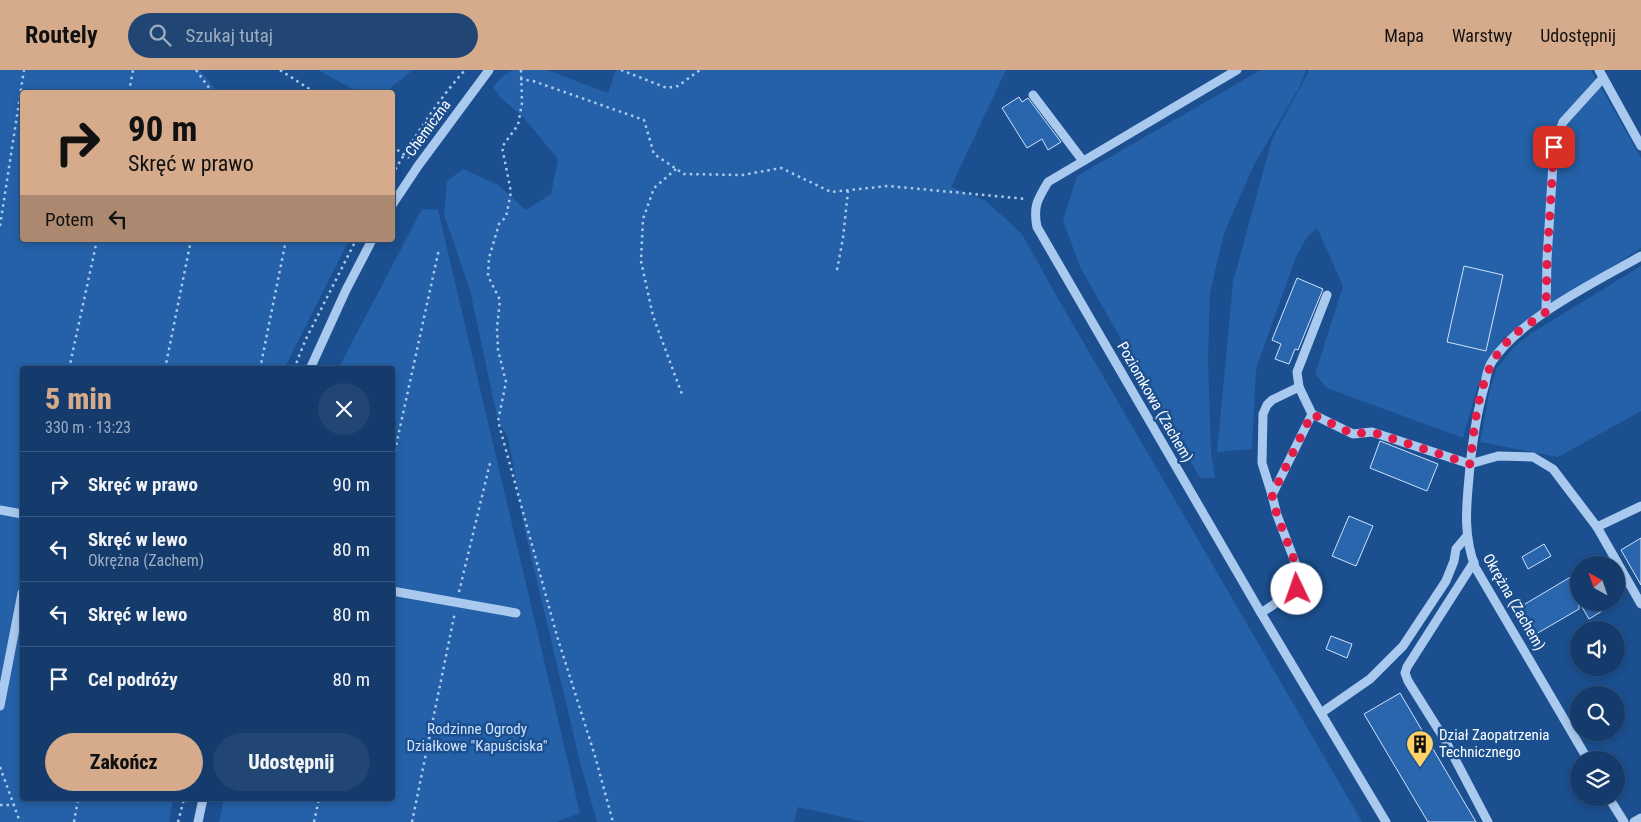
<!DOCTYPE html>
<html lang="pl">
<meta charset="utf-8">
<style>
body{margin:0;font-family:"Roboto Condensed",sans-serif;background:#214673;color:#f1f3f6;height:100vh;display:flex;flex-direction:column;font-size:19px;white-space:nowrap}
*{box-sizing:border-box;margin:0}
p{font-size:16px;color:#9dadc1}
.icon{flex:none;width:28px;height:28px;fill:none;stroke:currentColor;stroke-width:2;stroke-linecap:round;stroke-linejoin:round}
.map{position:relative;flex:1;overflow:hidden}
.details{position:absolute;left:20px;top:296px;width:375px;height:435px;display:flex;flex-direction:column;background:#143b6b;border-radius:5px;box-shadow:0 2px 8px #0003,0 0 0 1px #33557e}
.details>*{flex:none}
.top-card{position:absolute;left:20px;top:20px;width:375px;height:152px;border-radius:5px;box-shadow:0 2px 8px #0003,0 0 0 1px #33557e;background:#d6ab8b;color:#111;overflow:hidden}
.needle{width:32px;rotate:320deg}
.fabs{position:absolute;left:1570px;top:486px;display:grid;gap:10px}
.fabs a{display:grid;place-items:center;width:55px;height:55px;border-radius:50%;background:#143b6b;box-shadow:0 2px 8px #0003,0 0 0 1px #33557e;font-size:25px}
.pin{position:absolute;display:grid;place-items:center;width:42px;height:42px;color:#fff;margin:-21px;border-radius:10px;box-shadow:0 2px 8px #0006}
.me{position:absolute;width:55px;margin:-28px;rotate:357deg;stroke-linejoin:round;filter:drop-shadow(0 0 4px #0008)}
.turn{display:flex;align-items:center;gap:18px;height:105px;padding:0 25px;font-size:22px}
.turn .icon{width:65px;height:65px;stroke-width:2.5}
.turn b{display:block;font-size:35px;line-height:42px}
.then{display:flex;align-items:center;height:48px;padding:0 25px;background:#0003;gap:10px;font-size:19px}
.round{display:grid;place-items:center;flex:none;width:52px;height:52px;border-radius:26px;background:#214673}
.summary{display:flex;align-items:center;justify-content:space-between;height:85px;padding:0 25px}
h1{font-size:30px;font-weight:800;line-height:38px;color:#d6ab8b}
.primary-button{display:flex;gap:10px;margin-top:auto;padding:10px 25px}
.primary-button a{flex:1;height:58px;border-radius:30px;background:#d6ab8b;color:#111;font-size:20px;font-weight:800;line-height:58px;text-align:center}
.primary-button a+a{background:#214673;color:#f1f3f6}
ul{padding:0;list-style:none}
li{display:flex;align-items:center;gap:15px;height:65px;padding:0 25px;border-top:1px solid #33557e}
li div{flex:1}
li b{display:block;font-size:19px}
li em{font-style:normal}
header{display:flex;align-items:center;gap:30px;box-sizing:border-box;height:70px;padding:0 25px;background:#d6ab8b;color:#111}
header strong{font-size:24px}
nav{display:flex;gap:28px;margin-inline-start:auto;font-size:18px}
.search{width:350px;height:45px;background:#214673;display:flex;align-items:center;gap:12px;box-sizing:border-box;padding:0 18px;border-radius:28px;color:#9dadc1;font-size:19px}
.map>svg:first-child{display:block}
</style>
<header>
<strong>Routely</strong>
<div class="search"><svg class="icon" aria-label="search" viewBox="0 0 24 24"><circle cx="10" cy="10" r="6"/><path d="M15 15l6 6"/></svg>Szukaj tutaj</div>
<nav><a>Mapa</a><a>Warstwy</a><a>Udostępnij</a></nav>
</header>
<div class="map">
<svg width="1641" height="752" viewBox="0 0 1641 752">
<rect width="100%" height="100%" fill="#1b4f8f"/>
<g fill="#2461a8">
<polygon points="0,0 200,0 218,22 22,22 22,170 349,170 284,299 22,299 22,729 173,729 169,752 0,752"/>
<polygon points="318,0 413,0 385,22 358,22"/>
<polygon points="513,0 547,0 608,23 616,0 1006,0 951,117 986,131 1022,164 1060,232 1362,752 865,752 798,737 794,752 597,752 581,696 525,461 508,367 498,351 470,220 444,145 447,111 463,99 498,115 526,140 551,124 558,89 524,48 500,27 493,17 504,5"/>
<polygon points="1261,0 1306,0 1300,16 1255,93 1224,163 1210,223 1208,288 1211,382 1215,408 1200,408 1080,197 1063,150 1077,106"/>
<polygon points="1308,0 1591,0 1641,88 1641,178 1502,269 1478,314 1463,368 1327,318 1315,304 1343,216 1317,158 1307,167 1295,189 1256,299 1252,379 1217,382 1233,212 1272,69 1307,5"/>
<polygon points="422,139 438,140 580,743 556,752 219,752 224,729 392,729 392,299 338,299"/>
<polygon points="1641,196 1641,341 1558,387 1480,372 1490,319 1497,298 1513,278 1530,264"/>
</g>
<g fill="#2a66ad" stroke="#cfe3fa">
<polygon points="1019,27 1022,32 1028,28 1061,72 1048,80 1042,69 1027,78 1002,38"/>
<polygon points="1464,196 1503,205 1486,281 1447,272"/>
<polygon points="1297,208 1323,219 1298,280 1295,279 1289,294 1275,289 1281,274 1272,270"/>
<polygon points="1380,371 1438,394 1427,421 1370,398"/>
<polygon points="1349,446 1373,456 1356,496 1332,486"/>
<polygon points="1641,468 1641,515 1621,480"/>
<polygon points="1544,474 1551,486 1528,499 1522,487"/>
<polygon points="1579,502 1579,539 1536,564 1520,537"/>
<polygon points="1579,532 1617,532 1589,549"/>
<polygon points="1331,566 1352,574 1347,588 1326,579"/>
<polygon points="1400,623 1476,752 1428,752 1364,644"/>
</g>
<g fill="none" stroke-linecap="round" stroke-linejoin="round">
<g stroke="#a9c9ee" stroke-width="2.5" stroke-dasharray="2.5 4" stroke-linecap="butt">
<polyline points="196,0 212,22"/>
<polyline points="280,0 314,22"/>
<polyline points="521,0 522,33 518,55 502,77 511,122 506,147 499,154 489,188 488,206 500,230 497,258 498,280 506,312 498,351 557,566 595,686 613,752"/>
<polyline points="621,0 667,18 678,16 700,0"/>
<polyline points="520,9 533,11 644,50 654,84 684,104 742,105 781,98 831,122 888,116 1027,129"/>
<polyline points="129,22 133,0"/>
<polyline points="392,76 409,88"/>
<polyline points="676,99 654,118 643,149 641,191 653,246 683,327"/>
<path d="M392,105c21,-36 45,-74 73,-105"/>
<polyline points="0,156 24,0"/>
<polyline points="837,200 843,168 848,121"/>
<polyline points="69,299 97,170"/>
<polyline points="165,299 191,170"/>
<polyline points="260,299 286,170"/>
<polyline points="294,299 305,271 356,170"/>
<polyline points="392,394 439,179"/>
<polyline points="459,522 490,393"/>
<polyline points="0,697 20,752"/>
<polyline points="0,735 15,735"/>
<polyline points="74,752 78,729"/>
<polyline points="178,752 184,729"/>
<polyline points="314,752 319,729"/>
<polyline points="412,752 455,542"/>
</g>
<g stroke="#a9c9ee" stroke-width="9">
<path d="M1237,0l-189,112c-11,18 -15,25 -11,45l224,386 125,209"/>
<polyline points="1599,0 1641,76"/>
<polyline points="1033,25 1083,91"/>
<polyline points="392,135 418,96 489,0"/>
<polyline points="1327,225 1297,302 1299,317 1312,344 1353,364 1372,362 1470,394 1498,386 1533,387 1553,399 1597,457 1641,534"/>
<polyline points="1546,242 1547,189 1554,77 1563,52 1603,8"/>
<polyline points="310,299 346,220 372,170"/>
<polyline points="1272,425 1262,393 1263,344 1267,335 1272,330 1299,317"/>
<polyline points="0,440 22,444"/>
<polyline points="1597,457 1641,436"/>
<polyline points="1474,492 1407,597 1405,603 1408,611 1445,670 1488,752"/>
<polyline points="392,521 516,543"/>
<polyline points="1261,543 1297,519 1298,500 1277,445 1272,425 1312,344"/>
<polyline points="0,636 22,523"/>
<polyline points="1321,643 1370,609 1403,576 1446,511 1454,491 1456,479 1467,466"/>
<path d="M1588,690l-113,-193c-13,-36 -8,-64 -5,-101 3,-28 7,-55 15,-82 1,-7 3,-15 6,-21 26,-43 106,-82 150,-107"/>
<polyline points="1609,728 1624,752"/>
<polyline points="198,752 203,729"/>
<polyline points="1634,752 1641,748"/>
</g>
</g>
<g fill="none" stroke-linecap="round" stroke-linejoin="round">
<path stroke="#e11d48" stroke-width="9" stroke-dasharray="0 16.2" d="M1297,519l1,-19 -21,-55 -5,-20 40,-81 41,20 19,-2 98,32c5,-42 8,-93 39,-124 10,-11 25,-19 37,-28l1,-53 7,-112"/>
</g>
<defs>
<g id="building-pin" transform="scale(1.4375)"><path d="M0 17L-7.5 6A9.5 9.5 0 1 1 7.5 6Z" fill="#ffd166" stroke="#1b4f8f"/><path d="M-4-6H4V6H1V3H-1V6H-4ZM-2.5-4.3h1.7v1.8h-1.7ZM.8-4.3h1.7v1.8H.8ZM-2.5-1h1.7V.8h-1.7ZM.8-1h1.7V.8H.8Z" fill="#111"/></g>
</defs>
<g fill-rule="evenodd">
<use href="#building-pin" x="1420" y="674"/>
</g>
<g text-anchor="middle" stroke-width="5" stroke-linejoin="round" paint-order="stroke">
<g font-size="15" fill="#fff" stroke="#1b4f8f">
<text transform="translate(428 58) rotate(-54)" y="5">Chemiczna</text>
<text transform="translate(1155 332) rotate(60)" y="5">Poziomkowa (Zachem)</text>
<text transform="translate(1514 532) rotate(60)" y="5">Okrężna (Zachem)</text>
</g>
<g font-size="15" fill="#cfe3fa" stroke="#1b4f8f">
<text x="477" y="664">Rodzinne Ogrody<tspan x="477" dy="17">Działkowe "Kapuściska"</tspan></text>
</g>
<g font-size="15" fill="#fff" stroke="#1b4f8f" text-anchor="start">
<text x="1439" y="670">Dział Zaopatrzenia<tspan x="1439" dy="17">Technicznego</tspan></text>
</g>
</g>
</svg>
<div class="fabs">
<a><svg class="needle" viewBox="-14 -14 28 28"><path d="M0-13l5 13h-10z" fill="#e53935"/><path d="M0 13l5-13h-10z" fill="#9dadc1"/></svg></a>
<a><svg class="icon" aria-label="sound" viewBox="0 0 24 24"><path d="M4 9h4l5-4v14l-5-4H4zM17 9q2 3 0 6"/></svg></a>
<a><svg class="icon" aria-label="search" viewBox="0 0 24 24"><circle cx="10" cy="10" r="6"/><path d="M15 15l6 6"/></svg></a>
<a><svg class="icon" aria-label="layers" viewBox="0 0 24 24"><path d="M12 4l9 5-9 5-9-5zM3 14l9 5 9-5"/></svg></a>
</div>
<div class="pin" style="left:1554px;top:77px;background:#d93025"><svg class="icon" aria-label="arrive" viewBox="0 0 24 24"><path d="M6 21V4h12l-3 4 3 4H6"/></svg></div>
<svg class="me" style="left:1297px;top:519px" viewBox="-20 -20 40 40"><circle r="19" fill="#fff"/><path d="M0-13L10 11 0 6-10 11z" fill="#e11d48"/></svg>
<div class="top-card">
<div class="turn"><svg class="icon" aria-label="right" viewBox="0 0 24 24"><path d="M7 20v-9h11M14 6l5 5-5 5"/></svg><div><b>90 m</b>Skręć w prawo</div></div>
<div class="then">Potem<svg class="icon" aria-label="left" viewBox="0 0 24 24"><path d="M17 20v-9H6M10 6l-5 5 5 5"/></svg></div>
</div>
<section class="details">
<div class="summary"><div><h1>5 min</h1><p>330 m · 13:23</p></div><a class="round"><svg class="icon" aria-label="close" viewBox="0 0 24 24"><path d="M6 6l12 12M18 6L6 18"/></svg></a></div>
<ul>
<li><svg class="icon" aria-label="right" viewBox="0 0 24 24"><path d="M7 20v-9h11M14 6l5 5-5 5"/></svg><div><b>Skręć w prawo</b></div><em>90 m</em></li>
<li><svg class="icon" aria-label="left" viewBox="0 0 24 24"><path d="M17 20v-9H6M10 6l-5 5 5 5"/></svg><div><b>Skręć w lewo</b><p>Okrężna (Zachem)</p></div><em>80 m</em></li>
<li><svg class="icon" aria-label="left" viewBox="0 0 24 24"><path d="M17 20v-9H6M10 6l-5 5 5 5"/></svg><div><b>Skręć w lewo</b></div><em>80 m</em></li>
<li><svg class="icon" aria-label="arrive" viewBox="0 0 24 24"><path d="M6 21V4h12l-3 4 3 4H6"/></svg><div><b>Cel podróży</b></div><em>80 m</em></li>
</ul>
<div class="primary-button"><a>Zakończ</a><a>Udostępnij</a></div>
</section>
</div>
